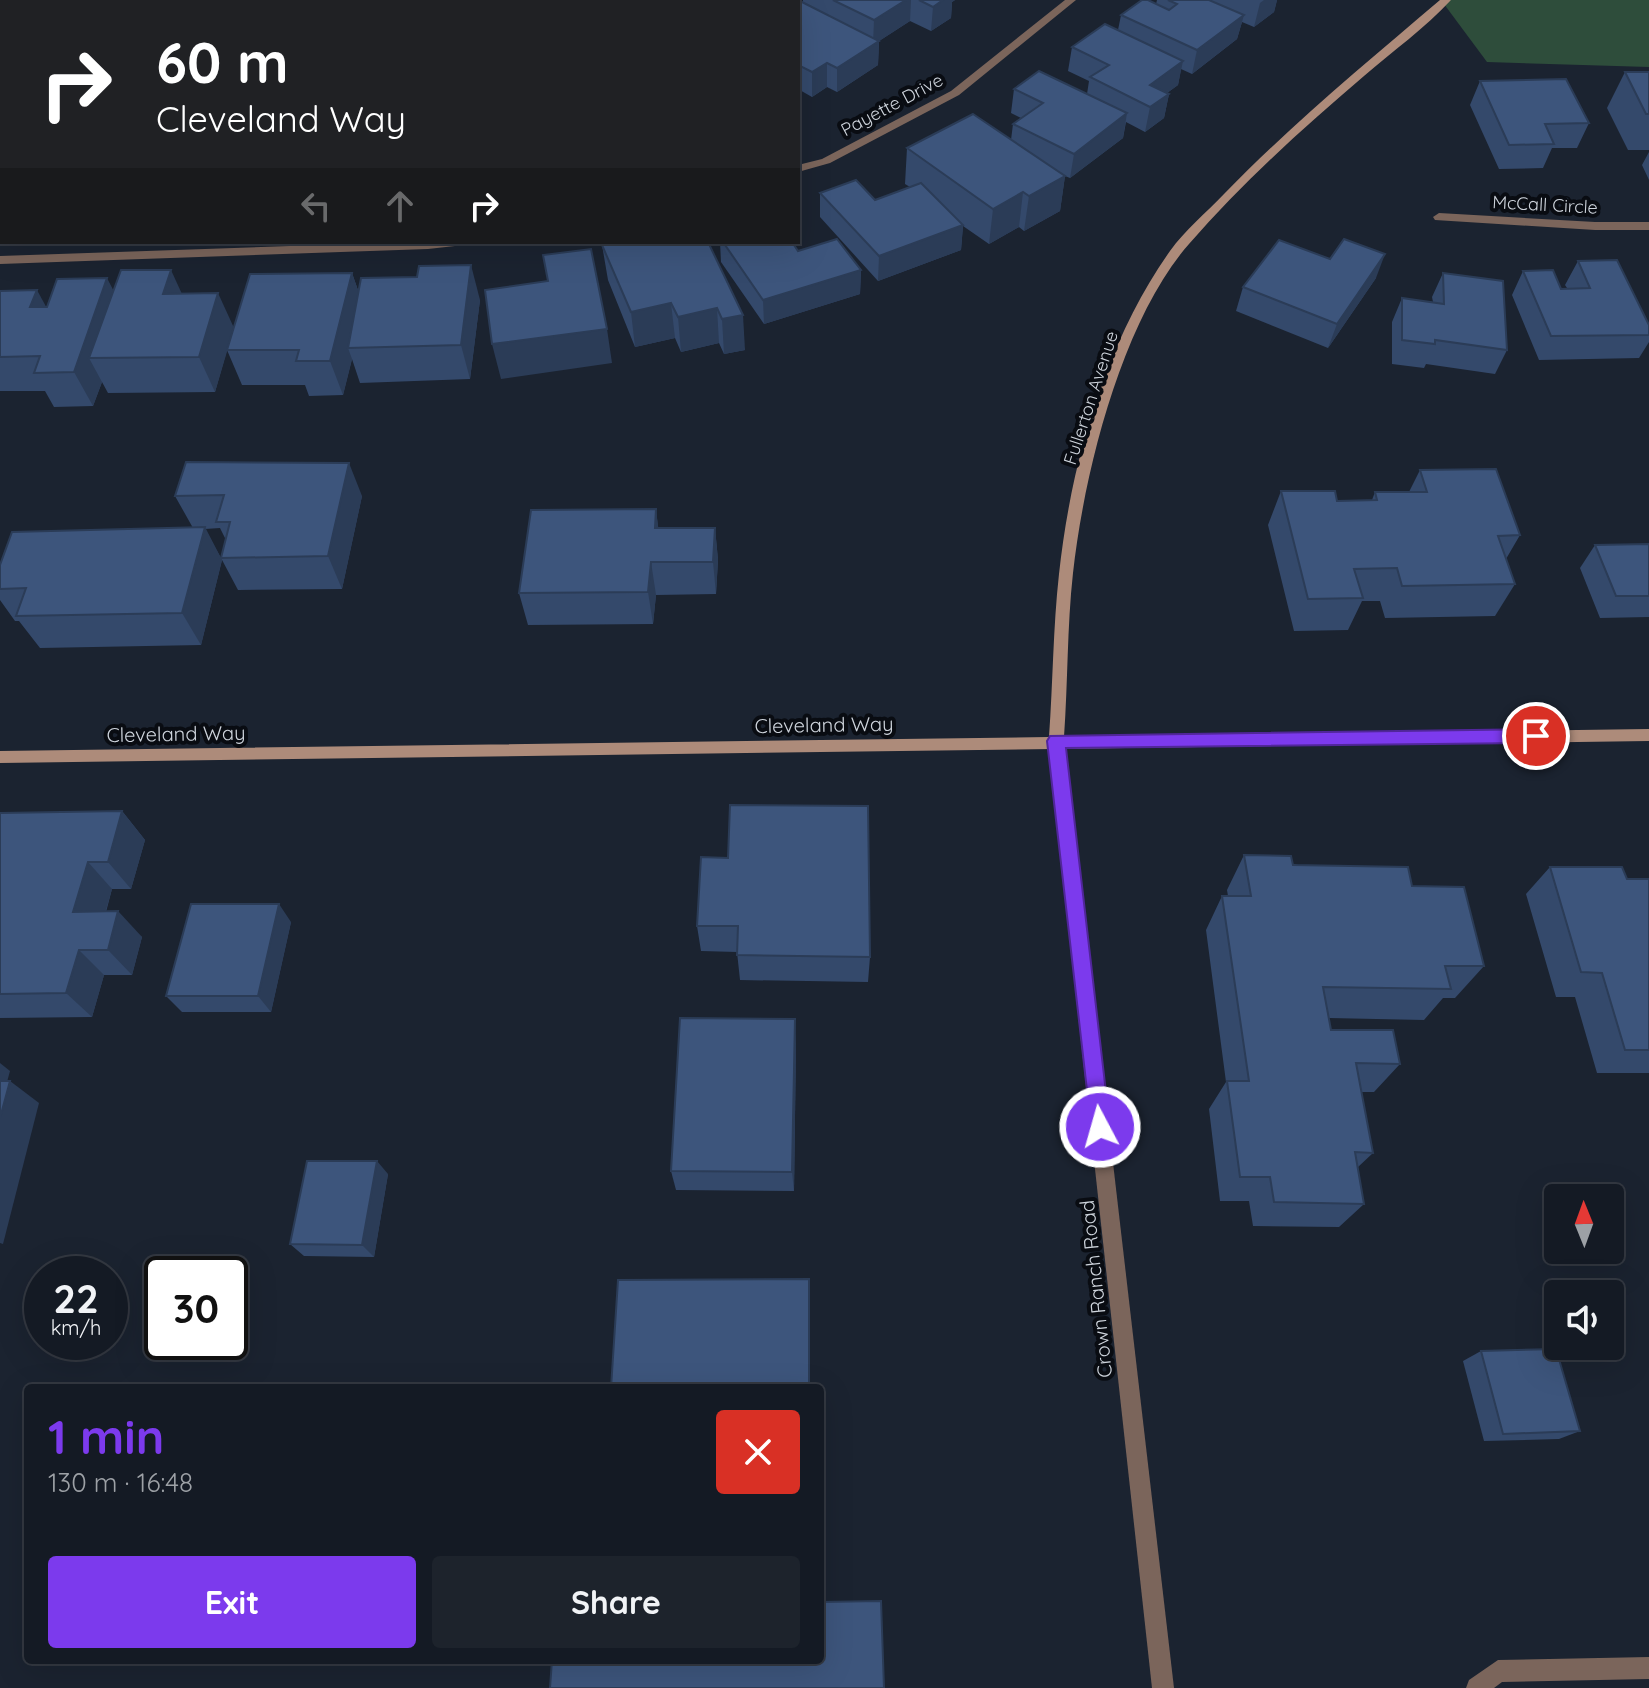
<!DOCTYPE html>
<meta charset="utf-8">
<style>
body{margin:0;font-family:Quicksand,sans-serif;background:#1d232c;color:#f1f3f6;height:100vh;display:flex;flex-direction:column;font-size:30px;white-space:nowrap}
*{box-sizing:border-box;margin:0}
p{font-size:26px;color:#9da1a6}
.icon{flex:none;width:44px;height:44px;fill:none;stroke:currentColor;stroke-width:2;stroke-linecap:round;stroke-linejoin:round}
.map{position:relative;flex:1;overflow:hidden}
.panel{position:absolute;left:24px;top:1384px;width:800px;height:280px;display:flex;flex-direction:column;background:#141a24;border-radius:8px;box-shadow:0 8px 32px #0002,0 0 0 2px #333841}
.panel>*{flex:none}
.hud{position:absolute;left:0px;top:0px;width:800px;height:244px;box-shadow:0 8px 32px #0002,0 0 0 2px #333841;background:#202124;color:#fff;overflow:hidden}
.needle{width:52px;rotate:359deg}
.buttons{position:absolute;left:1544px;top:1184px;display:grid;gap:16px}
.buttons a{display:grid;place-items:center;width:80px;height:80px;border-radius:8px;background:#141a24;box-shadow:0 8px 32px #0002,0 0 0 2px #333841;font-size:40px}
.speed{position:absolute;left:24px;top:1256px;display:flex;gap:16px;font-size:40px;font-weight:700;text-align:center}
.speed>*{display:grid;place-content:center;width:104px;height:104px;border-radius:50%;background:#141a24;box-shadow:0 8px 32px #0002,0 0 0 2px #333841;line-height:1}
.speed small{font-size:20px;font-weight:400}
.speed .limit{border:4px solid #111;border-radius:12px;background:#fff;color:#111}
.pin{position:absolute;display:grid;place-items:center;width:68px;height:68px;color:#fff;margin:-34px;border:4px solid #fff;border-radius:50%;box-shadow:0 2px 8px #0007}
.me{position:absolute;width:88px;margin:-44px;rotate:354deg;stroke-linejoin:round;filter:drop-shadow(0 0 6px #0008)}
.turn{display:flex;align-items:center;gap:28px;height:168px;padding:0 24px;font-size:36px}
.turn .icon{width:104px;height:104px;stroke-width:2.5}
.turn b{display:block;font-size:56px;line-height:68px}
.lanes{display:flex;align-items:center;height:76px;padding:0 24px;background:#0003;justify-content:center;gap:40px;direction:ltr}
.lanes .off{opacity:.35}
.round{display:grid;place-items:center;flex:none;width:84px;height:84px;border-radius:8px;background:#1d232c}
.overview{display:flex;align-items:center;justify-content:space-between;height:136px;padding:0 24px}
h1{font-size:48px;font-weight:800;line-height:60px;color:#7c3aed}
.cta{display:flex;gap:16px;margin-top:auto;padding:16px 24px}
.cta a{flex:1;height:92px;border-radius:8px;background:#7c3aed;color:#fff;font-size:32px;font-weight:800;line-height:92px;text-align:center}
.cta a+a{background:#1d232c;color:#f1f3f6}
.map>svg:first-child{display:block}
</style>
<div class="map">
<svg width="1649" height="1688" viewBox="0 0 1649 1688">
<rect width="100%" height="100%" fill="#1b2330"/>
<polygon fill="#2e4d3b" points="1441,0 1649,0 1649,67 1487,62"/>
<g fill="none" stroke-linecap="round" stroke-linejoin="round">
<polygon fill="#7b655b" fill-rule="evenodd" points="1649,1657 1649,1679 1502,1682 1494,1688 1466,1688 1469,1680 1498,1660"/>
<g fill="#7b655b" fill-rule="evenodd">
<polygon points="1065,0 1076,0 959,95 830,163 798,172 798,165 822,159 951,91"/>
<polygon points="1439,213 1595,222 1649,222 1649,230 1595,230 1435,220 1433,217"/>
<polygon points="405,242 461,242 455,246 428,249 0,264 0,256"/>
<polygon points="1056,735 1061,737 1064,741 1174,1688 1152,1688 1048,741 1051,737"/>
</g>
<path fill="#ad8b7a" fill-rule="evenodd" d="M1440,0h11c-26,28 -58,51 -87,76 -61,52 -122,107 -175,168 -67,76 -105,229 -116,329 -6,54 -5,109 -9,164l585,-8v12l-1649,22v-12l1049,-14c4,-55 4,-109 10,-163 12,-111 46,-231 111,-323 15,-21 36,-38 54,-57 68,-70 142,-131 216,-194z"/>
</g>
<g fill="#34496b">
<polygon points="0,0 29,0 28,2 2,2 2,40 0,40"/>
<polygon points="156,0 339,0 339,2 157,2"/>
<rect x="351" y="0" width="90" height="2"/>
<polygon points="556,0 613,0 614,1 557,2"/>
<polygon points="803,0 955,0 952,2 951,18 931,31 910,21 879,41 878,65 837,92 827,87 812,97 798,89 798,5 803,3"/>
<polygon points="1157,0 1277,0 1274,12 1254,27 1242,22 1237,39 1192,74 1181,69 1178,85 1167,93 1169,94 1164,118 1145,132 1126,122 1123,138 1070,178 1065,176 1060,211 1024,231 1019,227 989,244 963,226 961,250 878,281 820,217 820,193 875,200 910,187 905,184 907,148 1011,140 1013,124 1021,118 1011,113 1014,89 1087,94 1089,81 1068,71 1072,47 1118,30 1121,15 1156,4"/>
<polygon points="1625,72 1649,72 1649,150 1628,150 1607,108"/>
<polygon points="1480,81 1589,123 1577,148 1552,148 1543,168 1499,169 1470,105"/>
<polygon points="1649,152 1649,180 1642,165"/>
<polygon points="708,242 745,350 724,354 719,343 681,352 675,338 635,347 608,280 602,245"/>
<polygon points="720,242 792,242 798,251 861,270 860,294 764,324 721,262"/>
<polygon points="1578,261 1649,325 1649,342 1639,358 1539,360 1512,295 1523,271 1561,289 1567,288 1565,285"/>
<polygon points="352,273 359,293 480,300 470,379 360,383 352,359 343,395 309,396 305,385 242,385 227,350 215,392 108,393 102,382 93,406 54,407 45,391 0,391 0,291 46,307 114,290 182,294 234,328"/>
<polygon points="1443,273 1507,350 1495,374 1426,364 1424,368 1392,364 1392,322 1402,298 1433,302 1432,297"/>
<polygon points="1376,278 1328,348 1236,311 1243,287"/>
<polygon points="186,462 362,496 342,589 238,590 221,558 226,540 220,528 205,529 222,560 201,645 40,648 19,621 15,621 0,600 0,565 193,528 175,496"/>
<polygon points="1420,470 1520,535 1506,559 1515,584 1495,616 1385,618 1380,601 1362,601 1348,630 1294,631 1268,525 1281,491 1337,501 1372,500 1375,492 1409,492"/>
<polygon points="656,509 658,528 715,528 718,560 716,594 656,595 653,624 528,625 519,593"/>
<polygon points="1649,544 1649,617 1600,618 1580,568 1595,545"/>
<polygon points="122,811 145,840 131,889 112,889 106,912 142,937 132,975 104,975 92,1017 0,1018 0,813"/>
<polygon points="1244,855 1412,886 1484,966 1455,998 1443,998 1424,1020 1329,1018 1331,1030 1400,1064 1374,1092 1361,1092 1373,1153 1358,1167 1364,1204 1339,1227 1253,1226 1249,1201 1220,1201 1209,1109 1226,1082 1206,930 1222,896 1228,896 1227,890"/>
<polygon points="728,858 870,957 868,982 740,980 737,952 701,951 697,926"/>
<polygon points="1550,867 1627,879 1649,879 1649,1073 1597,1073 1575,997 1556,997 1526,894"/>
<polygon points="291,922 271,1012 182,1012 166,996"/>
<polygon points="796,1043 794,1191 676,1190 671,1171"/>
<polygon points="388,1174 374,1257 304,1256 290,1244"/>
<polygon points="1481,1351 1580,1431 1559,1439 1484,1441 1463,1361"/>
</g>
<g fill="#2b3c57">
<polygon points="0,0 29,0 28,2 2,2 2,28 0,24"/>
<polygon points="906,0 911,0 910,21 873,45 874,20"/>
<polygon points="943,0 955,0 952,2 951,18 931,31 933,7"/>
<polygon points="1264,0 1277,0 1274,12 1254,27 1260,3"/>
<polygon points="1244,15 1237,39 1192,74 1197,50"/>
<polygon points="879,41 878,65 837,92 837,68"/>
<polygon points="1183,61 1178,85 1149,106 1150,85"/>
<polygon points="827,63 827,87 812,97 812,72"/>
<polygon points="1169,94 1164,118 1145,132 1150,107"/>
<polygon points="1127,113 1123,138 1070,178 1074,154"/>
<polygon points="1065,176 1060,211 1024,231 1029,196"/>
<polygon points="1023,192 1019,227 989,244 993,209"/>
<polygon points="963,225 961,250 878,281 879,256"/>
<polygon points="1385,254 1376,278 1328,348 1337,324"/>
<polygon points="471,265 480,300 470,379 461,345"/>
<polygon points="171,270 187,305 163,294"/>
<polygon points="861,270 860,294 764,324 763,300"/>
<polygon points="352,273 364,308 348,348 352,359 343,395 330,361"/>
<polygon points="107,278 125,313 89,358 102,382 93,406 74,372"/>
<polygon points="37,290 56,325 30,307"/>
<polygon points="218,293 234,328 215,392 199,357"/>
<polygon points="671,303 675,338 635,347 631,312"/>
<polygon points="717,308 719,343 681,352 678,317"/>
<polygon points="743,315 745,350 724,354 722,319"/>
<polygon points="607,329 612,363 501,379 492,344"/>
<polygon points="349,463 362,496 342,589 328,556"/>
<polygon points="656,509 660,542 655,528"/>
<polygon points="205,527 222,560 201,645 182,613"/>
<polygon points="715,528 718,560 716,594 713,562"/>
<polygon points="651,562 656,595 653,624 648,592"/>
<polygon points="122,811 145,840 131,889 108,862"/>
<polygon points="88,862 112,889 98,938 73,912"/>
<polygon points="279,904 291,922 271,1012 258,996"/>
<polygon points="118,911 142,937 132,975 108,950"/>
<polygon points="79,950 104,975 92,1017 66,993"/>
<polygon points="795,1019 796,1043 794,1191 792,1172"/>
<polygon points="0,1063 10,1071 1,1104 0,1104"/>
<polygon points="10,1081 39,1103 3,1244 0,1243 0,1118"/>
<polygon points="377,1161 388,1174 374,1257 362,1245"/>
</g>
<g fill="#3d557c" stroke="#2b3c57" stroke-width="2">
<polygon points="407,0 433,0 406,2"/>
<polygon points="833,0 906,0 874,20"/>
<polygon points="919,0 943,0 933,7"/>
<polygon points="1142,0 1148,0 1169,10 1177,4 1168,0 1209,0 1244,15 1197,50 1121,15"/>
<polygon points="802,2 879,41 837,68 827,63 812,72 798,65 798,5"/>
<polygon points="1105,24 1183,61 1150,85 1169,94 1150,107 1090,77 1109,65 1072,47"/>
<polygon points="1039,71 1127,113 1074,154 1013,124 1043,103 1014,89"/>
<polygon points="1625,72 1649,72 1649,114 1646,114"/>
<polygon points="1566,79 1589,123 1545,124 1554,144 1509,145 1480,81"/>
<polygon points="973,114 1065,176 1029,196 1023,192 993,209 907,148"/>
<polygon points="856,180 875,200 921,183 963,225 879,256 820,193"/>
<polygon points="837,239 861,270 763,300 723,242 792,242 798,251"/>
<polygon points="1344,239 1385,254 1337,324 1243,287 1279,240 1330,259"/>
<polygon points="615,242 708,242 743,315 722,319 717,308 678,317 671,303 631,312 602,245"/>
<polygon points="591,249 607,329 492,344 485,290 548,281 543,255"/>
<polygon points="1617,260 1649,325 1649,335 1551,336 1523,271 1553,270 1561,289 1590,288 1578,261"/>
<polygon points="471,265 461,345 348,348 361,278 417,277 419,266"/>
<polygon points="121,270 171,270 163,294 218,293 199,357 89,358"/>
<polygon points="352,273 330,361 296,361 299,350 227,350 250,274"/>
<polygon points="1443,273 1503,281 1507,350 1435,340 1435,344 1402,340 1402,298 1444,304"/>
<polygon points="107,278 74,372 34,373 40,356 0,357 0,291 37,290 30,307 47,307 57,279"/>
<polygon points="186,462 349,463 328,556 221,558 230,522 216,522 224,495 175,496"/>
<polygon points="1496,469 1520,535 1498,536 1515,584 1402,586 1397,568 1354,569 1363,598 1308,599 1281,491 1335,491 1337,501 1377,500 1375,492 1427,492 1420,470"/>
<polygon points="656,509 655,528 715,528 713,562 651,562 648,592 519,593 531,510"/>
<polygon points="205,527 182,613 16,616 26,588 0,589 0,565 12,532"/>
<polygon points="1649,544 1649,596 1616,596 1595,545"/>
<polygon points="730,805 868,806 870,957 737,955 738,926 697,926 701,857 728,858"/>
<polygon points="122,811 108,862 88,862 73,912 118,911 108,950 79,950 66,993 0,994 0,813"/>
<polygon points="1244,855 1291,856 1293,865 1408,867 1412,886 1464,887 1484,966 1445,966 1451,989 1323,987 1331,1030 1393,1030 1400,1064 1356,1063 1373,1153 1355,1152 1364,1204 1274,1202 1270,1177 1240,1177 1227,1081 1249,1081 1222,896 1251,896"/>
<polygon points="1550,867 1622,867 1627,879 1649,879 1649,1050 1625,1050 1602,973 1581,972"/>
<polygon points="191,904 279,904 258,996 166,996"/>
<polygon points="680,1018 795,1019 792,1172 671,1171"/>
<polygon points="0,1081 10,1081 0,1118"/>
<polygon points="307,1161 377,1161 362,1245 290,1244"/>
<polygon points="809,1279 809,1388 611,1388 618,1280"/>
<polygon points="1556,1349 1580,1431 1503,1434 1481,1351"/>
<polygon points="881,1601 884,1688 550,1688 552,1660 820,1660 820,1602"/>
</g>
<polygon fill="#7c3aed" stroke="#51269a" stroke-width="2" points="1536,729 1545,736 1536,743 1066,748 1110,1127 1107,1134 1100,1137 1092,1134 1047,741 1050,736"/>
<g text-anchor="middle" stroke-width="8" stroke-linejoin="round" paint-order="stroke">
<g font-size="18" fill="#ced4dc" stroke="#090c12">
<text transform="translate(892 105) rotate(-28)" y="6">Payette Drive</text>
<text transform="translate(1545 205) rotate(3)" y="6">McCall Circle</text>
<text transform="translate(1091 398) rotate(-72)" y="6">Fullerton Avenue</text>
</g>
<g font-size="20" fill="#ced4dc" stroke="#090c12">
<text transform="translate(824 725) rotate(-1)" y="7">Cleveland Way</text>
<text transform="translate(176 734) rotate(-1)" y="7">Cleveland Way</text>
<text transform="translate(1096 1289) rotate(-96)" y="7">Crown Ranch Road</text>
</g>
</g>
</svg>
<div class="buttons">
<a><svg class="needle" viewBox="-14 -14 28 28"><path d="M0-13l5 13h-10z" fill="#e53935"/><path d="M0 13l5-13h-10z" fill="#9da1a6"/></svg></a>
<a><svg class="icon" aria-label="sound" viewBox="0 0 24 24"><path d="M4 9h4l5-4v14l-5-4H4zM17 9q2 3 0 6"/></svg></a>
</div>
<div class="speed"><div>22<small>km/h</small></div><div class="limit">30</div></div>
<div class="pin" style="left:1536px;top:736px;background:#d93025"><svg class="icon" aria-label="arrive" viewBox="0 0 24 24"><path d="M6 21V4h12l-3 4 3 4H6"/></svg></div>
<svg class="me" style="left:1100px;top:1127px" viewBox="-20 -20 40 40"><circle r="17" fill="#7c3aed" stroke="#fff" stroke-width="3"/><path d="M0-11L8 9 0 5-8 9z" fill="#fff"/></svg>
<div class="hud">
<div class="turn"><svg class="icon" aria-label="right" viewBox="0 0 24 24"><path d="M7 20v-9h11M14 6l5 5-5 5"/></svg><div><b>60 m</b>Cleveland Way</div></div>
<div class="lanes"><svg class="icon off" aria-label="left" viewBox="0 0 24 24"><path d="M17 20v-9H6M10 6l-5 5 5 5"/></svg><svg class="icon off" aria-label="ahead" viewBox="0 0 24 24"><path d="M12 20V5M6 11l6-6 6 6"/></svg><svg class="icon" aria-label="right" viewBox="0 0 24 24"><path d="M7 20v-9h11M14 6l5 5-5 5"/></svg></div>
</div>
<section class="panel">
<div class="overview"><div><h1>1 min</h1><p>130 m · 16:48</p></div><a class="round" style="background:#d93025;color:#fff"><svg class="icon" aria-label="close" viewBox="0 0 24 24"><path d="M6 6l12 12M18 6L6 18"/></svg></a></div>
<div class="cta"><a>Exit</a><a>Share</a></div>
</section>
</div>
